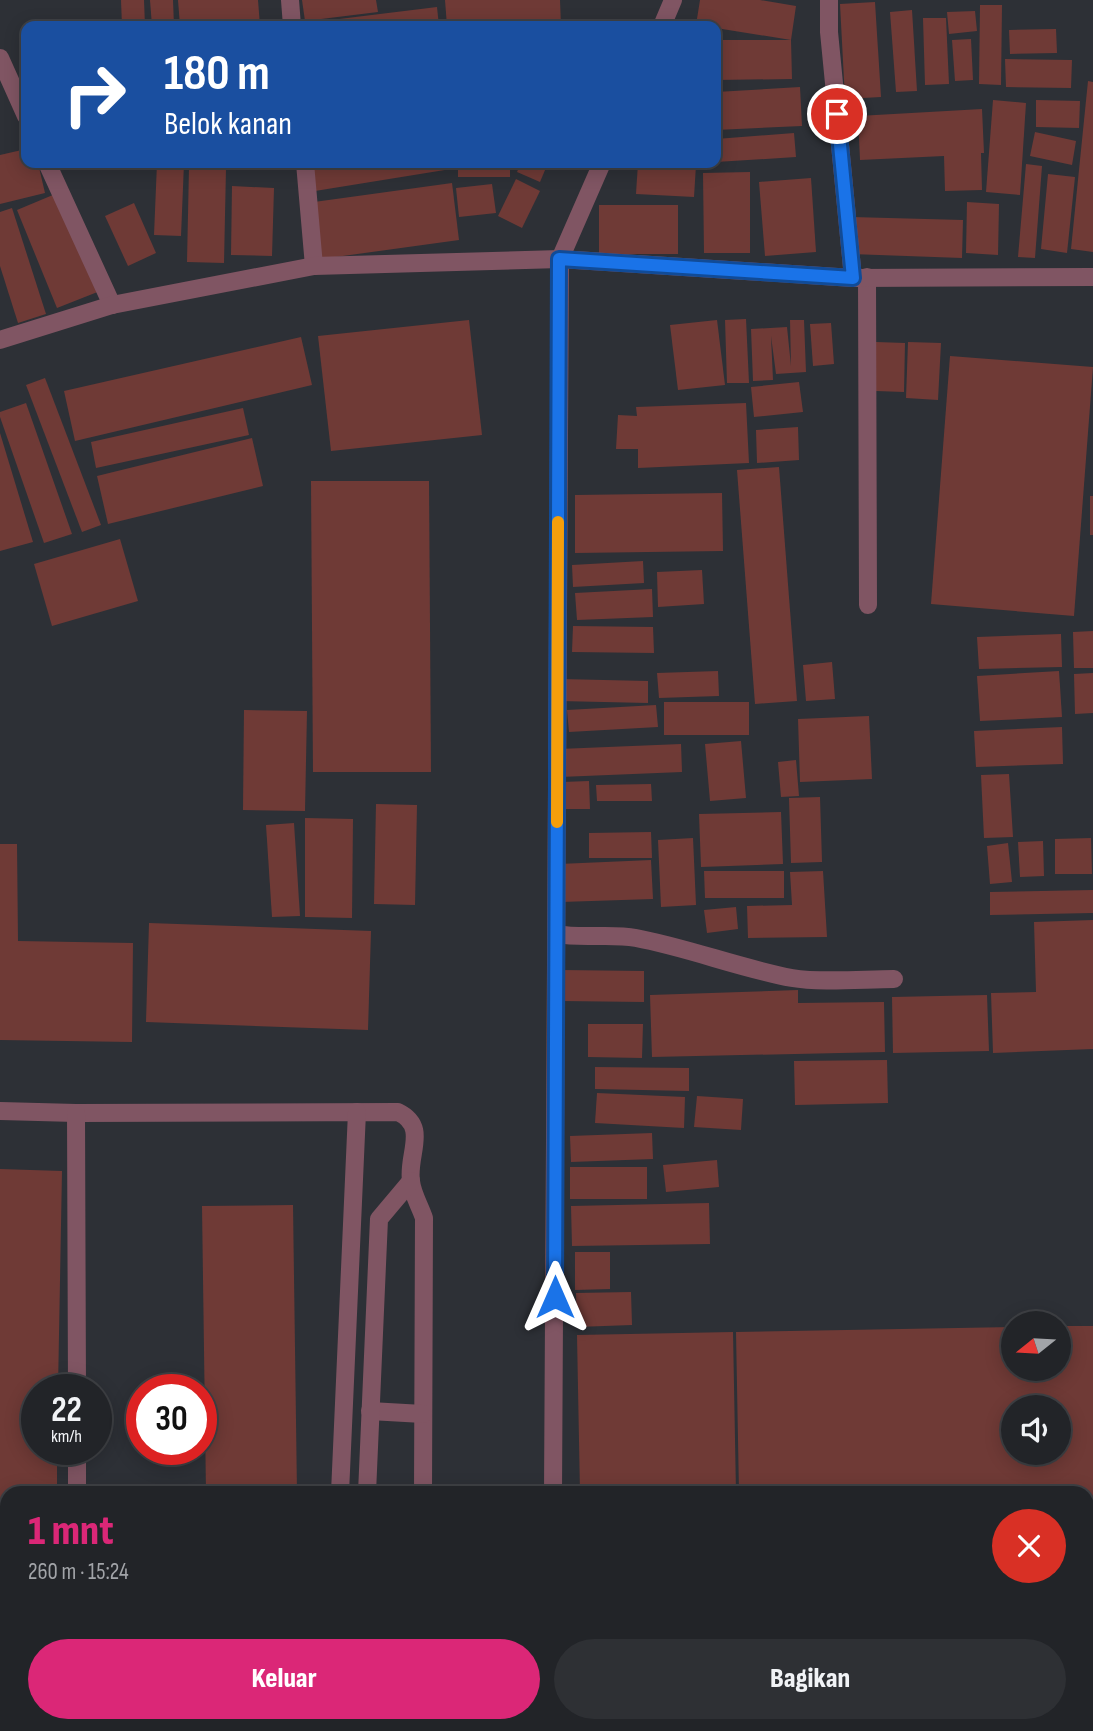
<!DOCTYPE html>
<html lang="id">
<meta charset="utf-8">
<style>
body{margin:0;font-family:"Sofia Sans Condensed",sans-serif;background:#2e3034;color:#f1f3f6;height:100vh;display:flex;flex-direction:column;font-size:26px;white-space:nowrap}
*{box-sizing:border-box;margin:0}
p{font-size:23px;color:#a2a4a8}
.icon{flex:none;width:38px;height:38px;fill:none;stroke:currentColor;stroke-width:2;stroke-linecap:round;stroke-linejoin:round}
.map{position:relative;flex:1;overflow:hidden}
.details{position:absolute;left:0px;top:1486px;width:1094px;height:247px;display:flex;flex-direction:column;background:#222428;border-radius:21px 21px 0 0;box-shadow:0 4px 18px #0003,0 0 0 2px #3f4145}
.details>*{flex:none}
.banner{position:absolute;left:21px;top:21px;width:700px;height:147px;border-radius:14px;box-shadow:0 4px 18px #0003,0 0 0 2px #3f4145;background:#1a4fa0;color:#fff;overflow:hidden}
.needle{width:46px;rotate:252deg}
.tools{position:absolute;left:1001px;top:1311px;display:grid;gap:14px}
.tools a{display:grid;place-items:center;width:70px;height:70px;border-radius:50%;background:#222428;box-shadow:0 4px 18px #0003,0 0 0 2px #3f4145;font-size:35px}
.speed{position:absolute;left:21px;top:1374px;display:flex;gap:14px;font-size:35px;font-weight:700;text-align:center}
.speed>*{display:grid;place-content:center;width:91px;height:91px;border-radius:50%;background:#222428;box-shadow:0 4px 18px #0003,0 0 0 2px #3f4145;line-height:1}
.speed small{font-size:18px;font-weight:400}
.speed .limit{border:10px solid #d22;background:#fff;color:#111}
.pin{position:absolute;display:grid;place-items:center;width:60px;height:60px;color:#fff;margin:-30px;border:4px solid #fff;border-radius:50%;box-shadow:0 2px 7px #0007}
.me{position:absolute;width:77px;margin:-38px;rotate:0deg;stroke-linejoin:round;filter:drop-shadow(0 0 5px #0008)}
.turn{display:flex;align-items:center;gap:24px;height:147px;padding:0 28px;font-size:32px}
.turn .icon{width:91px;height:91px;stroke-width:2.5}
.turn b{display:block;font-size:49px;line-height:60px}
.round{display:grid;place-items:center;flex:none;width:74px;height:74px;border-radius:37px;background:#2e3034}
.summary{display:flex;align-items:center;justify-content:space-between;height:119px;padding:0 28px}
h1{font-size:42px;font-weight:800;line-height:52px;color:#db2777}
.action{display:flex;gap:14px;margin-top:auto;padding:14px 28px}
.action a{flex:1;height:80px;border-radius:42px;background:#db2777;color:#fff;font-size:28px;font-weight:800;line-height:80px;text-align:center}
.action a+a{background:#2e3034;color:#f1f3f6}
.map>svg:first-child{display:block}
</style>
<div class="map">
<svg width="1093" height="1731" viewBox="0 0 1093 1731">
<rect width="100%" height="100%" fill="#2d3036"/>
<g fill="#6f3a36" fill-rule="evenodd">
<polygon points="121,0 144,0 145,26 122,26"/>
<polygon points="150,0 173,0 174,26 152,26"/>
<polygon points="178,0 258,0 260,26 180,26"/>
<polygon points="302,0 376,0 378,12 305,21"/>
<polygon points="445,0 560,0 561,26 447,26"/>
<polygon points="700,0 760,0 796,6 791,40 792,79 716,80 716,40 791,40 716,28 716,26 696,25"/>
<polygon points="875,2 881,97 845,99 840,4"/>
<polygon points="980,5 1002,5 1001,85 979,84"/>
<polygon points="437,7 439,26 332,26 331,20"/>
<polygon points="912,10 917,91 896,92 890,12"/>
<polygon points="975,11 977,31 949,34 947,12"/>
<polygon points="923,18 946,18 949,84 925,85"/>
<polygon points="1056,29 1057,53 1010,54 1009,30"/>
<polygon points="971,39 973,80 955,81 952,40"/>
<polygon points="1005,59 1072,60 1071,88 1006,87"/>
<polygon points="1088,81 1093,82 1093,252 1071,249"/>
<polygon points="800,87 802,126 716,130 716,92"/>
<polygon points="993,100 1026,103 1020,195 986,192"/>
<polygon points="1036,100 1080,101 1079,128 1036,127"/>
<polygon points="982,109 984,153 981,153 982,190 945,191 944,156 860,160 858,116"/>
<polygon points="1035,132 1076,141 1072,165 1030,156"/>
<polygon points="794,133 796,157 716,162 716,139"/>
<polygon points="26,149 26,163 38,163 45,193 0,204 0,155"/>
<polygon points="157,163 184,163 181,236 154,235"/>
<polygon points="234,163 268,163 268,165 234,166"/>
<polygon points="311,163 450,163 451,169 315,191"/>
<rect x="458" y="163" width="52" height="14"/>
<polygon points="521,163 548,163 540,182 517,172"/>
<polygon points="638,163 696,165 694,197 636,194"/>
<polygon points="1026,164 1042,166 1035,258 1018,257"/>
<polygon points="189,167 226,168 224,263 187,262"/>
<polygon points="750,172 750,253 704,253 703,173"/>
<polygon points="1048,174 1075,177 1067,253 1041,249"/>
<polygon points="811,178 816,252 765,256 759,182"/>
<polygon points="516,179 540,191 522,228 498,216"/>
<polygon points="452,183 459,240 321,259 314,202"/>
<polygon points="492,184 496,213 459,217 456,188"/>
<polygon points="232,186 274,188 272,256 231,255"/>
<polygon points="60,192 100,291 57,308 17,210"/>
<polygon points="967,202 999,204 998,255 966,253"/>
<polygon points="134,203 156,253 128,266 105,216"/>
<rect x="599" y="205" width="79" height="49"/>
<polygon points="12,208 46,314 18,323 0,266 0,212"/>
<polygon points="852,217 963,220 962,258 851,254"/>
<polygon points="746,319 749,383 727,383 725,320"/>
<polygon points="469,320 482,435 331,451 318,336"/>
<polygon points="717,320 725,385 678,390 670,325"/>
<polygon points="790,320 804,320 806,372 776,374 771,336 773,380 753,381 751,329 787,327 791,366"/>
<polygon points="831,323 834,364 813,366 810,324"/>
<polygon points="301,337 312,385 75,441 64,391"/>
<polygon points="876,342 905,343 904,392 876,391"/>
<polygon points="908,342 941,343 938,400 906,398"/>
<polygon points="950,356 1093,367 1074,616 931,604"/>
<polygon points="45,378 101,525 82,532 26,385"/>
<polygon points="799,382 803,412 754,417 751,387"/>
<polygon points="26,403 72,534 44,543 0,417 0,412"/>
<polygon points="746,403 749,463 638,468 638,449 616,449 618,415 637,416 636,407"/>
<polygon points="243,408 249,435 96,468 91,442"/>
<polygon points="798,427 799,460 757,463 756,430"/>
<polygon points="0,433 33,542 0,551"/>
<polygon points="252,438 263,486 108,524 97,476"/>
<polygon points="779,467 797,701 755,704 737,470"/>
<polygon points="311,481 429,481 431,772 313,772"/>
<polygon points="722,493 723,551 575,553 575,495"/>
<rect x="1090" y="496" width="3" height="39"/>
<polygon points="120,539 138,601 52,626 34,564"/>
<polygon points="643,561 644,583 573,587 572,565"/>
<polygon points="702,570 704,604 658,607 657,572"/>
<polygon points="652,589 653,617 577,620 575,593"/>
<polygon points="573,626 653,627 654,653 572,652"/>
<polygon points="1093,631 1093,668 1074,668 1073,632"/>
<polygon points="1061,634 1062,667 979,669 977,637"/>
<polygon points="832,662 835,699 806,701 803,665"/>
<polygon points="718,671 719,696 659,698 657,673"/>
<polygon points="1059,671 1062,717 980,721 977,676"/>
<polygon points="1093,673 1093,713 1075,714 1074,674"/>
<polygon points="560,679 648,681 648,703 559,701"/>
<rect x="664" y="702" width="85" height="33"/>
<polygon points="656,705 658,727 569,732 567,710"/>
<polygon points="244,710 307,711 305,811 243,810"/>
<polygon points="869,716 872,779 800,782 798,719"/>
<polygon points="1062,727 1063,764 976,767 974,731"/>
<polygon points="741,741 746,798 710,801 705,744"/>
<polygon points="681,744 682,772 560,777 559,749"/>
<polygon points="796,760 799,796 781,797 778,762"/>
<polygon points="1009,774 1013,837 984,838 981,775"/>
<polygon points="589,781 590,809 562,809 562,782"/>
<polygon points="651,784 652,801 597,801 596,785"/>
<polygon points="820,797 822,862 791,863 789,798"/>
<polygon points="376,804 417,805 415,905 374,904"/>
<polygon points="781,812 783,864 701,867 699,814"/>
<polygon points="305,818 353,819 352,918 305,917"/>
<polygon points="294,823 300,916 272,917 266,825"/>
<polygon points="651,832 652,858 589,858 589,833"/>
<polygon points="693,838 696,905 661,907 658,840"/>
<polygon points="1091,838 1092,874 1055,874 1055,839"/>
<polygon points="1043,841 1044,876 1020,877 1018,842"/>
<polygon points="1008,843 1012,882 990,884 987,846"/>
<polygon points="0,844 17,844 18,941 133,943 132,1042 0,1040"/>
<polygon points="651,860 653,899 561,902 559,864"/>
<polygon points="704,871 784,871 784,898 705,898"/>
<polygon points="823,871 827,937 748,938 747,906 792,905 790,872"/>
<polygon points="1093,890 1093,913 990,915 990,892"/>
<polygon points="736,907 738,929 707,933 704,910"/>
<polygon points="1093,920 1093,1049 993,1053 991,993 1036,992 1034,922"/>
<polygon points="149,923 371,931 368,1030 146,1022"/>
<polygon points="561,970 644,971 644,1002 561,1001"/>
<polygon points="798,990 798,1003 884,1002 885,1052 652,1057 650,995"/>
<polygon points="987,995 989,1051 893,1053 892,997"/>
<polygon points="588,1024 643,1024 642,1058 588,1057"/>
<polygon points="887,1060 888,1103 795,1105 794,1061"/>
<polygon points="595,1067 689,1068 689,1091 595,1089"/>
<polygon points="597,1093 685,1097 684,1128 595,1123"/>
<polygon points="697,1096 743,1099 741,1130 694,1127"/>
<polygon points="652,1133 653,1159 571,1162 570,1136"/>
<polygon points="717,1160 719,1187 666,1192 663,1165"/>
<rect x="570" y="1167" width="77" height="32"/>
<polygon points="0,1169 62,1171 58,1390 37,1390 37,1449 57,1449 57,1490 59,1493 7,1493 7,1666 0,1666"/>
<polygon points="709,1203 710,1244 572,1246 571,1206"/>
<polygon points="293,1205 297,1493 206,1493 202,1206"/>
<polygon points="575,1252 610,1252 610,1289 575,1290"/>
<polygon points="631,1292 632,1325 577,1327 576,1293"/>
<path d="M1059,1326h34v290h-6v-123h-348l-3,-161 277,-5v41h46zM1013,1407h46v45h-46z"/>
<polygon points="733,1332 736,1493 580,1493 577,1335"/>
<polygon points="1087,1670 1093,1670 1093,1731 743,1731 743,1726 1087,1726"/>
<polygon points="0,1700 7,1700 7,1726 50,1726 50,1731 0,1731"/>
<rect x="69" y="1726" width="184" height="5"/>
</g>
<g fill="none" stroke-linecap="round" stroke-linejoin="round">
<g stroke="#805563" stroke-width="18">
<polyline points="290,0 292,26"/>
<polyline points="829,0 829,32 853,278"/>
<polyline points="662,26 673,0"/>
<polyline points="0,58 26,116"/>
<polyline points="47,163 112,305"/>
<polyline points="305,163 314,266"/>
<polyline points="867,277 868,605"/>
<polyline points="0,340 112,305 314,266 560,259 853,278 1093,277"/>
<path d="M557,934c26,5 53,-1 79,4 53,10 103,30 156,40 28,5 73,1 102,1"/>
<path d="M0,1111l76,2 322,-1c31,15 9,42 13,69 1,12 9,25 13,37l-1,275"/>
<polyline points="76,1113 77,1390"/>
<polyline points="370,1411 423,1414"/>
<polyline points="77,1449 77,1493"/>
<polyline points="340,1493 357,1112"/>
<polyline points="367,1493 379,1219 411,1181"/>
<polyline points="553,1493 560,259 602,163"/>
<polyline points="717,1726 718,1731"/>
<polyline points="358,1731 358,1726"/>
<polyline points="422,1731 422,1726"/>
<polyline points="552,1731 552,1726"/>
</g>
</g>
<g fill="none" stroke-linecap="round" stroke-linejoin="round">
<g stroke="#114b97" stroke-width="18">
<polyline id="route" points="555,1297 559,259 853,278 837,114"/>
</g>
<use href="#route" stroke="#1a73e8" stroke-width="12"/>
<polyline stroke="#f59e0b" stroke-width="12" points="557,822 558,522"/>
</g>
</svg>
<div class="tools">
<a><svg class="needle" viewBox="-14 -14 28 28"><path d="M0-13l5 13h-10z" fill="#e53935"/><path d="M0 13l5-13h-10z" fill="#a2a4a8"/></svg></a>
<a><svg class="icon" aria-label="sound" viewBox="0 0 24 24"><path d="M4 9h4l5-4v14l-5-4H4zM17 9q2 3 0 6"/></svg></a>
</div>
<div class="speed"><div>22<small>km/h</small></div><div class="limit">30</div></div>
<div class="pin" style="left:837px;top:114px;background:#d93025"><svg class="icon" aria-label="arrive" viewBox="0 0 24 24"><path d="M6 21V4h12l-3 4 3 4H6"/></svg></div>
<svg class="me" style="left:555px;top:1297px" viewBox="-20 -20 40 40"><path d="M0-17L14 15 0 8-14 15z" fill="#1a73e8" stroke="#fff" stroke-width="4"/></svg>
<div class="banner">
<div class="turn"><svg class="icon" aria-label="right" viewBox="0 0 24 24"><path d="M7 20v-9h11M14 6l5 5-5 5"/></svg><div><b>180 m</b>Belok kanan</div></div>
</div>
<section class="details">
<div class="summary"><div><h1>1 mnt</h1><p>260 m · 15:24</p></div><a class="round" style="background:#d93025;color:#fff"><svg class="icon" aria-label="close" viewBox="0 0 24 24"><path d="M6 6l12 12M18 6L6 18"/></svg></a></div>
<div class="action"><a>Keluar</a><a>Bagikan</a></div>
</section>
</div>
